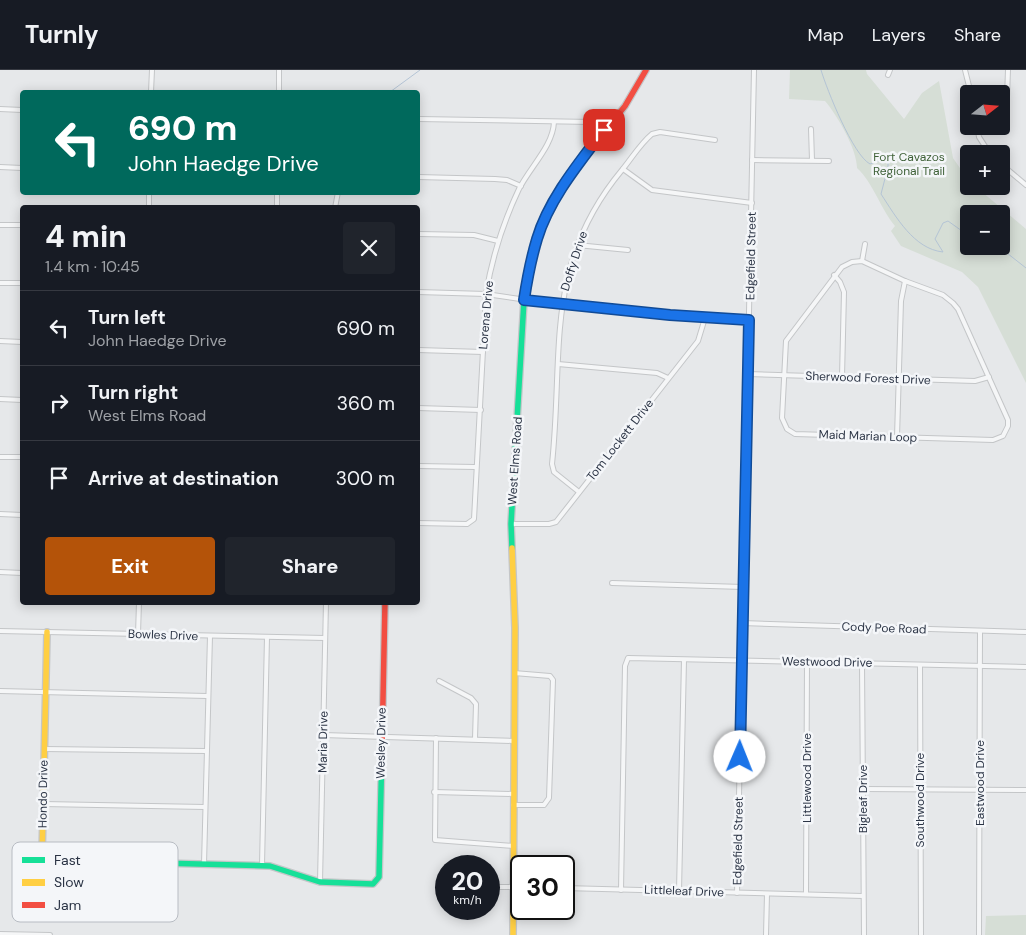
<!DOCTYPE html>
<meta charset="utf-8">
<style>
body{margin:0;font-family:"DM Sans",sans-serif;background:#20242c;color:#f1f3f6;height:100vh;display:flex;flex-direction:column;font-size:19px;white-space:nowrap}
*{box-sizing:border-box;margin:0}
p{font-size:16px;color:#9ea1a6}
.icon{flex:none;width:28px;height:28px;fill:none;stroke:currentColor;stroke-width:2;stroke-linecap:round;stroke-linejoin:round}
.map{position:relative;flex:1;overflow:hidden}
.details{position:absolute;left:20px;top:135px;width:400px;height:400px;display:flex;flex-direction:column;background:#171b24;border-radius:5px;box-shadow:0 2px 12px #0003}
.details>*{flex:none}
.banner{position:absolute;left:20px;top:20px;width:400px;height:105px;border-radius:5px;box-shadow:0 2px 12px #0003;background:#00695c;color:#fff;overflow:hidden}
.needle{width:32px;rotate:73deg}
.tools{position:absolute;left:960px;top:15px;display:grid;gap:10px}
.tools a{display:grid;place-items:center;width:50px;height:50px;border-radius:5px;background:#171b24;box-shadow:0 2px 12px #0003;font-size:25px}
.speed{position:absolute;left:435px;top:785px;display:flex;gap:10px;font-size:25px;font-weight:700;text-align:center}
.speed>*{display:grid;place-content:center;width:65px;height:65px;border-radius:50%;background:#171b24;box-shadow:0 2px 12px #0003;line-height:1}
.speed small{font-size:12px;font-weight:400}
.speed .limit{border:2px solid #111;border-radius:8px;background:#fff;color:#111}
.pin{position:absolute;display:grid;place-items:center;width:42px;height:42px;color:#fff;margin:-21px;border-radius:10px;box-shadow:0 2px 8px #0006}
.me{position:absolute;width:55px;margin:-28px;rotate:1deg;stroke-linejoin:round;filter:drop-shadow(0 0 4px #0008)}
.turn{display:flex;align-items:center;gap:18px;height:105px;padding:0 25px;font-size:22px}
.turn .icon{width:65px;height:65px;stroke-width:2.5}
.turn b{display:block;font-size:35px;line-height:42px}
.round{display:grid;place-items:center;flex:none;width:52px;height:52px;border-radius:5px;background:#20242c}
.summary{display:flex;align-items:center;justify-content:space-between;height:85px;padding:0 25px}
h1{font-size:30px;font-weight:800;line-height:38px}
.action{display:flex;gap:10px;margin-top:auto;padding:10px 25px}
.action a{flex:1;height:58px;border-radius:5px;background:#b45309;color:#fff;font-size:20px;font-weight:800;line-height:58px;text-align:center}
.action a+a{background:#20242c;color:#f1f3f6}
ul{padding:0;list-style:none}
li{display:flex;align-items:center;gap:15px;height:75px;padding:0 25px;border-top:1px solid #363941}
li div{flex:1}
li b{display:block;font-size:19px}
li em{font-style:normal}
header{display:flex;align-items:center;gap:30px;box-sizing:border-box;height:70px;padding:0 25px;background:#171b24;border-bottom:1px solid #363941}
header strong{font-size:24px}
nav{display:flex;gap:28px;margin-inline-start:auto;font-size:18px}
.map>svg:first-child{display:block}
</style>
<header>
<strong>Turnly</strong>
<nav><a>Map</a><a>Layers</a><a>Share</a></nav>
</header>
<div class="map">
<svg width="1026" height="865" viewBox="0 0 1026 865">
<rect width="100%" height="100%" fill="#e6e8ea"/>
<g fill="#d6ded6" fill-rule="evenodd">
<path d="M790,0h76l1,4 37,45 18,-26 17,-12 14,77 16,23v5h6l51,43v154l-48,-96 -16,-15 -61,-26 -10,-15 4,-5c-15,-18 -21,-42 -38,-58 0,-19 -20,-53 -32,-67l-36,-2zM969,144h32v32h-32z"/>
<polygon points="1026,845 1026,865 985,865 986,846"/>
</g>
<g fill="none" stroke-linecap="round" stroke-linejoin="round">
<g stroke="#b4c4d5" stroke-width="1">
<path d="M821,0c6,20 32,85 49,94l14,-5 4,2v6l-7,27c15,23 33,55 62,58l-8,-13 8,-16 5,-2 21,15"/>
<polyline points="390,22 420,0"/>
<polyline points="998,176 1026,198"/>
</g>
<g stroke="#c4c6c8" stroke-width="6">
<g id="street">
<polyline points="965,0 971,24"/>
<polyline points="888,5 890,0"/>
<polyline points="151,22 152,0"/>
<polyline points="279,22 279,0"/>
<polyline points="0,39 22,40"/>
<polyline points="1001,42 1007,27 1008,0"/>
<polyline points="418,49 591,52 599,55 605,60"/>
<polyline points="977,56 979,67 990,84"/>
<polyline points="811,59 812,90"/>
<polyline points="752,90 829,91"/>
<polyline points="1001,94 1026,115"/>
<polyline points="0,97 22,98"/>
<polyline points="623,99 652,120 752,133"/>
<polyline points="418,107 495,109 507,110 521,116"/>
<polyline points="149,138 149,122"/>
<polyline points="277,138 277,122"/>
<polyline points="335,138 338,122"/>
<polyline points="0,155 22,155"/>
<polyline points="418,164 474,165 498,171"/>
<polyline points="577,175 628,180"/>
<polygon points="862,191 905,211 943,225 953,233 958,239 1008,350 1008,356 1003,366 993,370 795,364 787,359 782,348 786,271 842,197 852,192"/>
<polyline points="862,191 865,174"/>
<polyline points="834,205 840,212 844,222 842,307"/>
<polyline points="0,213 22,213"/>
<polyline points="418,222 486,224 561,235 749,250"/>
<polyline points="0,271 22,272"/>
<polyline points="418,280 483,282"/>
<polyline points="558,294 657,303 668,308"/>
<polyline points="747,304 975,311 989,307"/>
<polyline points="0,329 22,330"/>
<polyline points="418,338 481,340"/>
<polyline points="897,367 901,231 905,211"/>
<polyline points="0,387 22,387"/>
<polyline points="418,396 475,397"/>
<path d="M579,422l-25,-20 -2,-8c12,-113 -9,-199 70,-294 10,-12 18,-26 30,-36l8,-2 55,8"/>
<polyline points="0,444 22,445"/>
<path d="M418,453l49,1 7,-5 12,-225c6,-37 17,-71 33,-105 11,-22 34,-43 35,-67"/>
<polyline points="511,454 549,454 556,452 698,271 705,248"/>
<polyline points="0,502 22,503"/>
<polyline points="612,513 743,517"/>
<polyline points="742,553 1026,562"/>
<polyline points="0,561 325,568"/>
<polyline points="138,564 139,532"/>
<polyline points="862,593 864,865"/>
<polyline points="920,595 921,865"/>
<polyline points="439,611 471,628 476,634 475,669"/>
<polyline points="0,621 207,626"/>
<polyline points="323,665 514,671"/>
<polyline points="436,668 435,770 513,776"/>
<polyline points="44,679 206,681"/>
<polyline points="863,719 1026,720"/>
<polyline points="434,722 513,724"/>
<polyline points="43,734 205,737"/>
<polyline points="513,735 544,735 549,728 553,610 550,606 514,603"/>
<polyline points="204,794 210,566"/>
<polyline points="262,795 267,567"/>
<polyline points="320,812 326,532"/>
<polyline points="489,817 521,817"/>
<polyline points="564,818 863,826"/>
<polyline points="621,820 625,596 628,588 1026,597"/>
<polyline points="679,821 684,590"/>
<polyline points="737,823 754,0"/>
<polyline points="806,824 807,591"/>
<polyline points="0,864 50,865"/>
<polyline points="766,865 767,824"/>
<polyline points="979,865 980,561"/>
</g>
</g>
<g stroke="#c4c6c8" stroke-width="8">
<g id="fast">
<polyline points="512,478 511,454 524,230 529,206"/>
<polyline points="160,793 270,796 320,812 373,814 379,807 382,677"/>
</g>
</g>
<g stroke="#c4c6c8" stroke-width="8">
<g id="slow">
<polyline points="512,478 515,558 513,865"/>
<polyline points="47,562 42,787 44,790 160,793"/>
</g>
</g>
<g stroke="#c4c6c8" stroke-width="8">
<g id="jam">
<polyline points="529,206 537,168 559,124 587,83 625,36 646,0"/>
<polyline points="382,677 385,532"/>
</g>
</g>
<use href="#street" stroke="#f5f6f7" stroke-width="4"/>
<use href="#fast" stroke="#16e098" stroke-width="5.5"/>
<use href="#slow" stroke="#ffcf43" stroke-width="5.5"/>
<use href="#jam" stroke="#f24e42" stroke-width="5.5"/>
</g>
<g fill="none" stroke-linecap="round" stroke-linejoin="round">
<g stroke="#114b97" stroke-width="12">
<path id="route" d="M604,60c-25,33 -55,69 -67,109 -6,20 -10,41 -13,61l146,15 79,5 -9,437"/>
</g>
<use href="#route" stroke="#1a73e8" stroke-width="9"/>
</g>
<g text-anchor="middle" stroke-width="5" stroke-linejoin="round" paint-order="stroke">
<g font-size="12" fill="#3f6138" stroke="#f4f6f9">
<text x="909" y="91">Fort Cavazos<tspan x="909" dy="14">Regional Trail</tspan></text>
</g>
<g font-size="12" fill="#2b3445" stroke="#f4f6f9">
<text transform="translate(751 186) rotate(-89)" y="4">Edgefield Street</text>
<text transform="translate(574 191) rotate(-72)" y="4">Doffy Drive</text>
<text transform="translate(486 245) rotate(-85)" y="4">Lorena Drive</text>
<text transform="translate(868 308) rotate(2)" y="4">Sherwood Forest Drive</text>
<text transform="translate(868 366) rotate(2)" y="4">Maid Marian Loop</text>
<text transform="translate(620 370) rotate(-52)" y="4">Tom Lockett Drive</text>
<text transform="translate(515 391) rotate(-86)" y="4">West Elms Road</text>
<text transform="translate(884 558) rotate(2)" y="4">Cody Poe Road</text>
<text transform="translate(163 565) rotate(2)" y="4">Bowles Drive</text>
<text transform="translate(827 592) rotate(1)" y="4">Westwood Drive</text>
<text transform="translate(323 672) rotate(-89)" y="4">Maria Drive</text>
<text transform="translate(381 673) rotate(-89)" y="4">Wesley Drive</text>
<text transform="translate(807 708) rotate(-90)" y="4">Littlewood Drive</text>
<text transform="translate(980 713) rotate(-90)" y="4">Eastwood Drive</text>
<text transform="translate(43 724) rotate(-89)" y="4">Hondo Drive</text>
<text transform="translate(863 729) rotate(-90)" y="4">Bigleaf Drive</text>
<text transform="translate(920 730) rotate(-90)" y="4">Southwood Drive</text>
<text transform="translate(738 771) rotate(-89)" y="4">Edgefield Street</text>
<text transform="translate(684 821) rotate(2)" y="4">Littleleaf Drive</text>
</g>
</g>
<rect x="12" y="772" width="166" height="80" rx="8" fill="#f4f6f9" stroke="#b8bcc3" stroke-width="1"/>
<rect x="22" y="787" width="23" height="6" fill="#16e098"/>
<rect x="22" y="809" width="23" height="7" fill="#ffcf43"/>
<rect x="22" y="832" width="23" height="6" fill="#f24e42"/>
<g font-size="14" fill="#2b3445">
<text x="54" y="795">Fast</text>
<text x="54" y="817">Slow</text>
<text x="54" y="840">Jam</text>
</g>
</svg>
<div class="tools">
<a><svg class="needle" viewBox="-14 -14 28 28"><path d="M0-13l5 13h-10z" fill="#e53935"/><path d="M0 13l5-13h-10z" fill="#9ea1a6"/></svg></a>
<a>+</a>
<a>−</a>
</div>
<div class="speed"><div>20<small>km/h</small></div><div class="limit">30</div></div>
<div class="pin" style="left:604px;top:60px;background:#d93025"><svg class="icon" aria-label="arrive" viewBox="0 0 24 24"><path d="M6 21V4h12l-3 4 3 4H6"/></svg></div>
<svg class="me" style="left:740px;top:687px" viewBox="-20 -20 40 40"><circle r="19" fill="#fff"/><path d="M0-13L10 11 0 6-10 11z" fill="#1a73e8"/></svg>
<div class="banner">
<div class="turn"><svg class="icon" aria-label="left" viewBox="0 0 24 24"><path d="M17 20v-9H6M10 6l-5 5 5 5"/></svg><div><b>690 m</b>John Haedge Drive</div></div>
</div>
<section class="details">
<div class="summary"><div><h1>4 min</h1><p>1.4 km · 10:45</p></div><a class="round"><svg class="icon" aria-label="close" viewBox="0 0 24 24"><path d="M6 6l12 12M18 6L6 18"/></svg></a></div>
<ul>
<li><svg class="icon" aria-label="left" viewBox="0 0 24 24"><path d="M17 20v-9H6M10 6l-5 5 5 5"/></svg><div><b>Turn left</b><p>John Haedge Drive</p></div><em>690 m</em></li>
<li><svg class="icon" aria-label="right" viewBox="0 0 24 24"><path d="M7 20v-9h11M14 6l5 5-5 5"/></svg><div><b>Turn right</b><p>West Elms Road</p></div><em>360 m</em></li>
<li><svg class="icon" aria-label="arrive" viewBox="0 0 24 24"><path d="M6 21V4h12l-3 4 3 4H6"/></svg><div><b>Arrive at destination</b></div><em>300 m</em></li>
</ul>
<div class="action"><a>Exit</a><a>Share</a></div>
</section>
</div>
